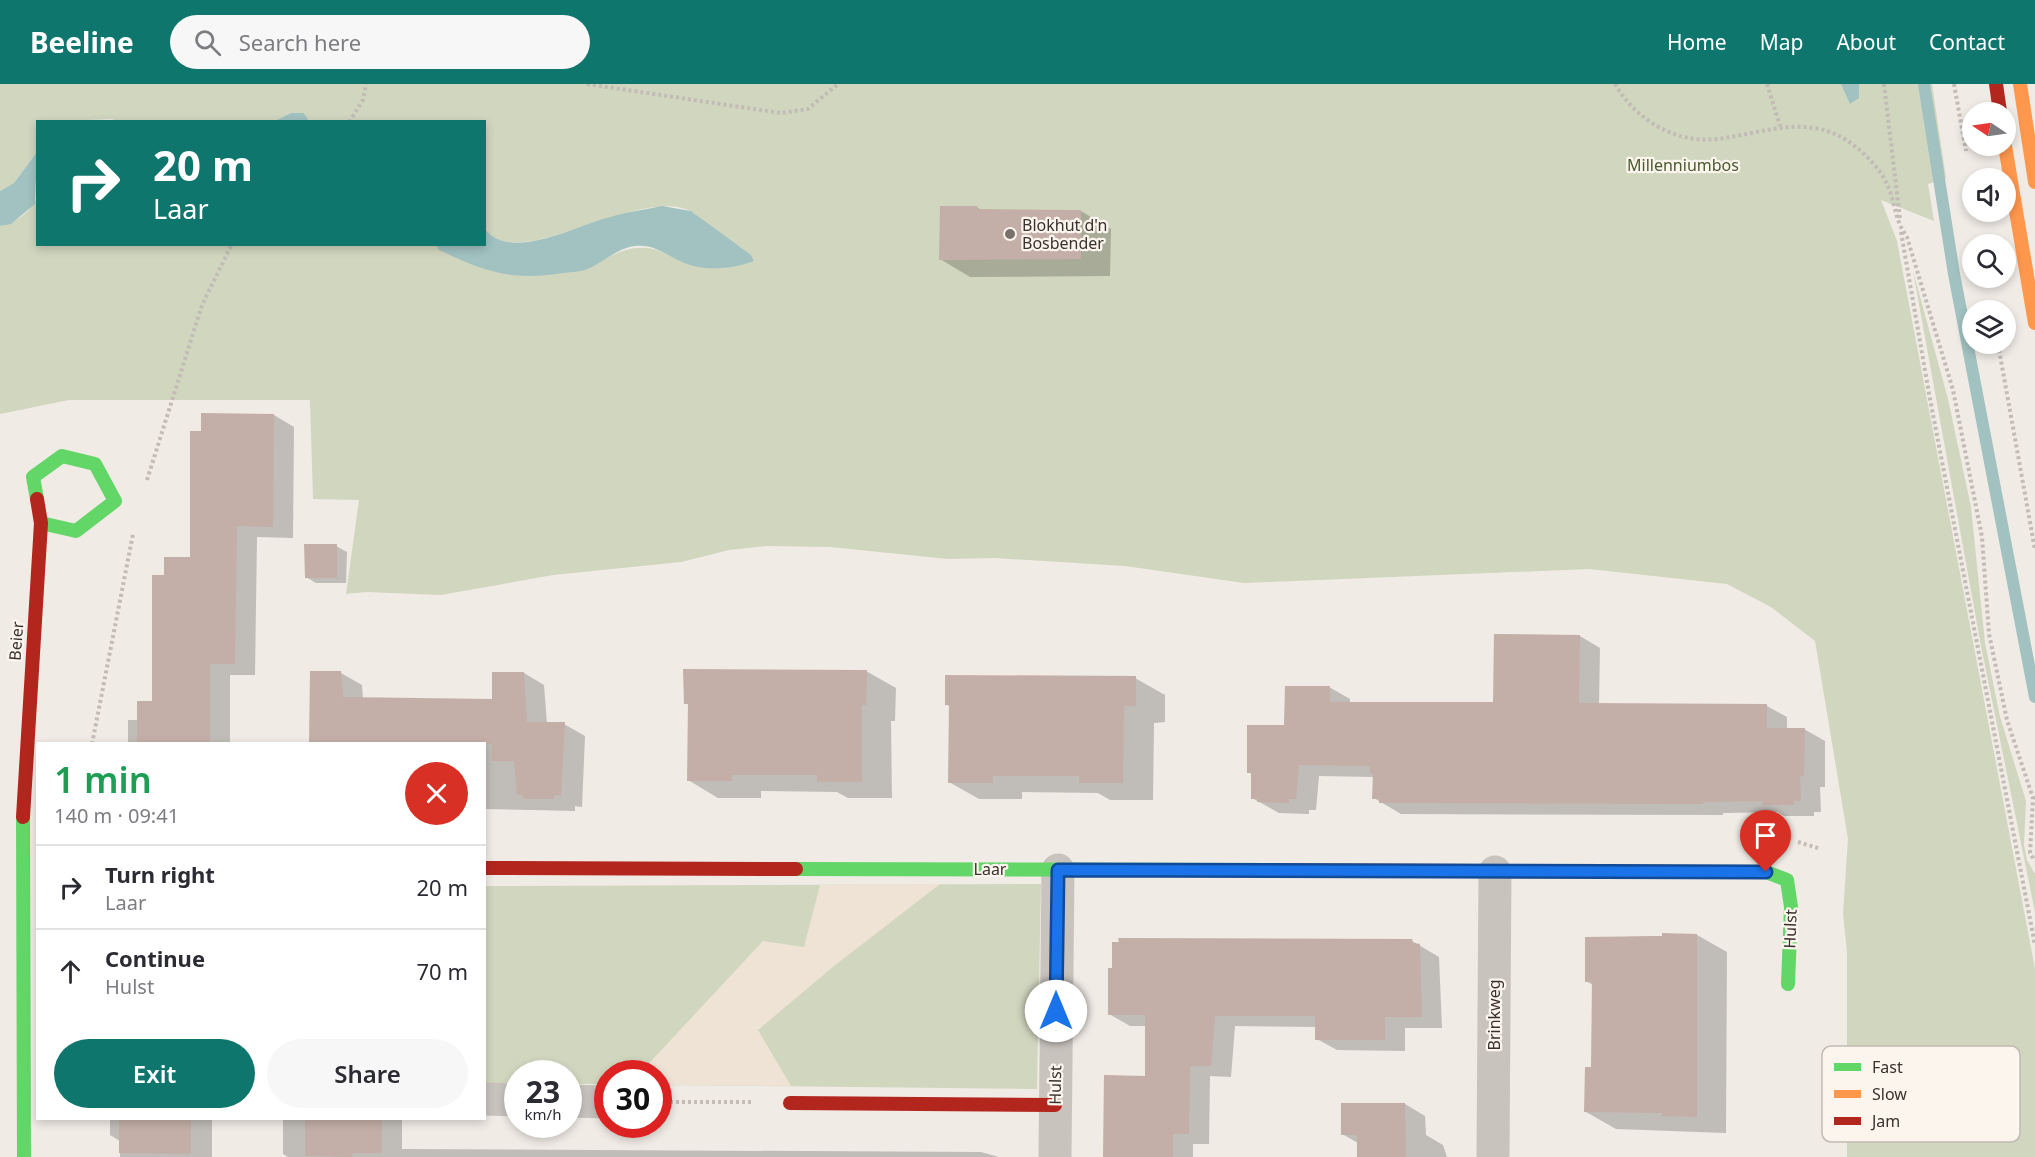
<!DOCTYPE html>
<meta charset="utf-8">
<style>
body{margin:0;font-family:"Noto Sans",sans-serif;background:#f7f7f7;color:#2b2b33;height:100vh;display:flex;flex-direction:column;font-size:22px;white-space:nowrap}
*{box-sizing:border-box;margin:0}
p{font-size:20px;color:#7c7c81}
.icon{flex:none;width:33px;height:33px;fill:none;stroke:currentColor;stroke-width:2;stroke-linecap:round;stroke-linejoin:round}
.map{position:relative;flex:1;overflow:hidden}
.panel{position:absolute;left:36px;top:658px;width:450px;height:378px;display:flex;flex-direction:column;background:#fff;border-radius:0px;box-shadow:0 3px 9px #0003}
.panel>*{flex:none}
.banner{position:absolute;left:36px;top:36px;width:450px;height:126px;border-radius:0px;box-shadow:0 3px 9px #0003;background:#0f766e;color:#fff;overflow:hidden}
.needle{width:39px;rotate:283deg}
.fabs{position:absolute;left:1962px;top:18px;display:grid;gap:12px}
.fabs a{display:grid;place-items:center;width:54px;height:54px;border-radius:50%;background:#fff;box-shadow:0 3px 9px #0003;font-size:30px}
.speed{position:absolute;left:504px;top:976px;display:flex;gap:12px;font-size:30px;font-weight:700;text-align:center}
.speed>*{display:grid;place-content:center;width:78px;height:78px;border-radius:50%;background:#fff;box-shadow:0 3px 9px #0003;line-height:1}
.speed small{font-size:15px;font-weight:400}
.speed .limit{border:9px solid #d22;background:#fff;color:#111}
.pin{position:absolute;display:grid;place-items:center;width:51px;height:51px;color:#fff;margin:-62px -26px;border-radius:50% 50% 50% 0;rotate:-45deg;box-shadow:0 0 6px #0007}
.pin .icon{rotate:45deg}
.me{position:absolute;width:66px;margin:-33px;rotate:0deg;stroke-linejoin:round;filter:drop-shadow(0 0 4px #0008)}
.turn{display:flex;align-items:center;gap:21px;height:126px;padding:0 18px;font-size:27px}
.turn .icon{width:78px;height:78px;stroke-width:2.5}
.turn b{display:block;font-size:42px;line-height:51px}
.round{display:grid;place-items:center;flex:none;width:63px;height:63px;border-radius:32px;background:#f7f7f7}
.overview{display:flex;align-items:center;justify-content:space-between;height:102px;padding:0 18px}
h1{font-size:36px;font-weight:600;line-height:45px;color:#1e9e55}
.button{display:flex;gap:12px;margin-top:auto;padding:12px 18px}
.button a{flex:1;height:69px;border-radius:36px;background:#0f766e;color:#fff;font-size:24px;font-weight:600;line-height:69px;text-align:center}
.button a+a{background:#f7f7f7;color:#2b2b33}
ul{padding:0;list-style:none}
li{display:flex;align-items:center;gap:18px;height:84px;padding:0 18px;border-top:2px solid #e1e1e2}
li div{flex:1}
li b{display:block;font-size:22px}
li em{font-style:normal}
header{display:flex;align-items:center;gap:36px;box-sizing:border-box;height:84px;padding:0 30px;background:#0f766e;color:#fff}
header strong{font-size:28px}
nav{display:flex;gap:33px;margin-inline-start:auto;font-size:21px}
.search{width:420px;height:54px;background:#f7f7f7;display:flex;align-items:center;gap:15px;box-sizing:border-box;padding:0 21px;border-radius:33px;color:#7c7c81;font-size:22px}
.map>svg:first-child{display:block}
</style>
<header>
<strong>Beeline</strong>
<div class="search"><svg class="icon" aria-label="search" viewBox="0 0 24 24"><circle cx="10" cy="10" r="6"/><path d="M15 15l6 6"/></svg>Search here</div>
<nav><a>Home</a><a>Map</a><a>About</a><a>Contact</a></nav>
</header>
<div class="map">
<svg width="2035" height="1073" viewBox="0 0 2035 1073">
<rect width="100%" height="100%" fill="#f0ebe5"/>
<g fill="#d1d6bf">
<path d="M0,0h1932l14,94 -18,6 6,37 -53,-21 16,41 138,728v188h-188v-205l-4,-38 5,-75 -33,-198 -44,-34 -44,-23 -138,-15 -345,14 -119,-17 -130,-8 -47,1 -118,-12 -64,-1 -37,4 -48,12 -128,13 -112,20 -75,-3 -20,2 13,-94 -46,-1 -3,-99h-241l-69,14v-188c15,-3 33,-15 37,-30l1,48 398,1 4,5 148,19c35,-22 57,-31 94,-7l28,-35c-6,-5 -12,-12 -18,-15 -51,-29 -174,64 -208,17v-107h-175l-5,-9h-13l-16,9h-158l-5,-3 -74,3 -1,30 -23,31 -14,8z"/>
<polygon points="1913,187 1948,315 1971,423 1985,559 2000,633 2026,717 2024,761 2027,776 2035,790 2035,828 1981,562"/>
<polygon points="1041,800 1037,1005 659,1001 658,990 608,990 607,1000 569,1000 568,990 518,990 517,999 485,999 485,802"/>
</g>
<polygon fill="#eee3d5" points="940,800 834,882 758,946 791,1002 659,1001 658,990 639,990 763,857 804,863 820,801"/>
<g fill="#a1c2c1">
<polygon points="1841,0 1859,0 1859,14 1850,20"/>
<polygon points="291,29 304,29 309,37 275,37"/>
<polygon points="37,68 35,120 11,140 0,142 0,107 14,99"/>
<path d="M662,122l29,5 60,44 3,6c-21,8 -50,11 -72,1 -16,-7 -27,-18 -47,-16 -17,2 -30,15 -45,22 -8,4 -19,4 -27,5 -53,8 -77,-1 -124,-23l-3,-5 48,-1 1,-15c23,32 88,-1 118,-10 19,-6 39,-9 59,-13z"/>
</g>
<g fill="#0003">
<polygon points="977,123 982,127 1081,127 1111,145 1110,192 970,193 940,175"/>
<polygon points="274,331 294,343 293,454 257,453 255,591 230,591 230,660 128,660 128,636 139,636 153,618 165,492 191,474 202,349"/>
<polygon points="336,462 347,468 346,499 316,499 306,493"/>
<polygon points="1496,551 1580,552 1600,564 1599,621 1767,622 1787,633 1787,645 1804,645 1825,657 1825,703 1820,703 1821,728 1814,728 1814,732 1784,732 1778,728 1723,729 1723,731 1401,730 1374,714 1374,693 1319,692 1316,726 1309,726 1309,730 1279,729 1252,714 1253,691 1249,688 1286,643 1329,603 1350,615 1350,620 1495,620"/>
<polygon points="866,587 896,604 895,637 891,637 892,714 848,714 837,708 761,707 761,714 718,714 688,696 689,621 685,619"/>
<polygon points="341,589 362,601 363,615 493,617 524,589 544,601 547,640 564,640 585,652 582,723 575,722 575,727 484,725 484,660 310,660"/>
<polygon points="1135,594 1165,611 1165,638 1154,639 1153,716 1110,716 1098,709 1022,708 1022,715 979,715 949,698 950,623 946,620"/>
<polygon points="1697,851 1727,868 1726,1049 1616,1045 1586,1028 1593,985 1593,901 1586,897 1587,854"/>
<polygon points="1412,857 1439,873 1442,944 1405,944 1405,967 1337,966 1317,955 1317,943 1235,942 1231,993 1210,992 1209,1060 1193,1060 1193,1073 1105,1073 1146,993 1147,942 1130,942 1109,930"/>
<polygon points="1405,1020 1425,1032 1426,1051 1443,1061 1447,1073 1358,1073 1358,1059 1342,1050"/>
<polygon points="110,1035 212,1035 212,1073 120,1073 120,1057 110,1051"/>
<polygon points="283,1035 402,1035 402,1065 981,1068 999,1073 288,1073 283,1070"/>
</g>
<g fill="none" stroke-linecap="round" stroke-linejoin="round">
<polyline stroke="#a1c2c1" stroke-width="12" points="1924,0 1954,190 2035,613"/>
</g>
<g fill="#c3afa7">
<polygon points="940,122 977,122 977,125 1081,126 1081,175 939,176"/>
<polygon points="201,329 274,330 273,443 237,442 235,580 210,580 210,660 137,660 137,617 152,617 152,491 164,491 164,473 190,473 190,347 201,347"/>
<polygon points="304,460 337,460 337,494 305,494"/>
<polygon points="1494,550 1580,551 1579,619 1767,620 1767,644 1805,644 1804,692 1800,692 1801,717 1794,717 1794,721 1762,721 1763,717 1703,718 1703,720 1379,719 1379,715 1372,715 1373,689 1370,689 1370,682 1299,681 1296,715 1289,715 1289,719 1257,718 1258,715 1251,715 1251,689 1247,689 1247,641 1284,641 1285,602 1330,602 1330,618 1493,618"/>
<polygon points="683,585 867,586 866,621 862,621 862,698 817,698 817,691 732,691 732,697 687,697 688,620 684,620"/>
<polygon points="310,587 341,587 343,613 492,615 492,588 524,588 527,638 565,638 561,712 554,711 554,715 523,715 523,711 517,711 514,677 492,677 492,660 309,660"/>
<polygon points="945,591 1136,592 1136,622 1124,622 1123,699 1079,699 1079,692 993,692 993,699 948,699 949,621 945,621"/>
<polygon points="1662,849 1697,850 1697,1033 1662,1032 1662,1029 1584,1028 1585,983 1591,983 1592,898 1585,898 1585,853 1662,852"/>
<polygon points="1118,854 1412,855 1413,859 1420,860 1422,933 1385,933 1385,956 1315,956 1315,932 1215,932 1211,982 1190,982 1189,1050 1173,1050 1173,1073 1103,1073 1104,991 1145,992 1145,931 1108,931 1108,884 1112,884 1112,858 1119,858"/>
<polygon points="1341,1019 1405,1019 1406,1073 1357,1073 1357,1051 1341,1051"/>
<polygon points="119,1035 191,1035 191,1070 119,1069"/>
<polygon points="305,1035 382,1035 382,1069 353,1069 352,1073 305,1072"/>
</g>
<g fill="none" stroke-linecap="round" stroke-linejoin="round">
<g stroke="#c2bbb6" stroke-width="4" stroke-dasharray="3 3" stroke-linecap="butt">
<polyline points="587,0 781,29 808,25 838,0"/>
<path d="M1615,0c20,35 60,60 102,55 49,-6 95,-28 139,8 11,9 24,22 30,35 9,17 8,38 21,55l46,153 29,147 7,97 18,86 26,78 -3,55 5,8"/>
<polyline points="1767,0 1780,42"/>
<polyline points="1884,0 1900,135"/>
<polyline points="1954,0 1966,67"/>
<polyline points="349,38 363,16 366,0"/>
<polyline points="1901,148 1930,315 2035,861"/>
<polyline points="1998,260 2035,466"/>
<polyline points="147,396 202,221 232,160"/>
<polyline points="92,660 133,450"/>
<polyline points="1798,758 1818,764"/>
<polyline points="658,1018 754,1018"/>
</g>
<g stroke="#c9c3be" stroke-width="33">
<polyline points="484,1015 518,1016"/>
<polyline points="568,1017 608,1018"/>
<polyline points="1055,1073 1058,786"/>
<polyline points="1493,1073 1495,788"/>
</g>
<g stroke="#63d668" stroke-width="14">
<polyline points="37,415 33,393 62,372 95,380 115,417 76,447 41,439"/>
<polyline points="23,733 24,1073"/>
<polyline points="796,785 1273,786"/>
<polyline points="1711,788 1766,788 1787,796 1791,823 1788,900"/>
</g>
<g stroke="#ff974d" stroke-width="14">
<polyline points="2020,0 2035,98"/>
<polyline points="2005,62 2035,239"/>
<polyline points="1273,786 1711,788"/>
</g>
<g stroke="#b3261e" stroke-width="14">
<polyline points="1996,0 2000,28"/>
<polyline points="23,733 41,439 37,415"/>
<polyline points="484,784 796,785"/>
<polyline points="790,1019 1055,1021"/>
</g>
</g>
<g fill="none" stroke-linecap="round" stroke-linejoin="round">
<g stroke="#114b97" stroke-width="15">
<polyline id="route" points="1056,927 1058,786 1766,788"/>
</g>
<use href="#route" stroke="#1a73e8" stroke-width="10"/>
</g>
<circle fill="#7a716c" stroke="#fbf5ee" stroke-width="2" cx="1010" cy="150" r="6"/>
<g text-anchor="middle" stroke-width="4.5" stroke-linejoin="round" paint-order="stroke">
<g font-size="16" fill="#4a5a2e" stroke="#fbf5ee">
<text x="1683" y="87">Millenniumbos</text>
</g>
<g font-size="16" fill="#3b302b" stroke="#fbf5ee" text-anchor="start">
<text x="1022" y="147">Blokhut d'n<tspan x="1022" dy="18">Bosbender</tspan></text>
</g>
<g font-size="16" fill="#3b302b" stroke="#fbf5ee">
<text transform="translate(16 557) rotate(-86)" y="6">Beier</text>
<text x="990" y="791">Laar</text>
<text transform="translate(1790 845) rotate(-88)" y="6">Hulst</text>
<text transform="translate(1494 931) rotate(-90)" y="6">Brinkweg</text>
<text transform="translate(1055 1001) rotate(-89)" y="6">Hulst</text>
</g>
</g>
<rect x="1822" y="962" width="198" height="96" rx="9" fill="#fbf5ee" stroke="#c1bab4" stroke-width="1.5"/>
<rect x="1834" y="979" width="27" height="8" fill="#63d668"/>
<rect x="1834" y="1006" width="27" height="8" fill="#ff974d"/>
<rect x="1834" y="1033" width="27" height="8" fill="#b3261e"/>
<g font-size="16" fill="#3b302b">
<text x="1872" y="989">Fast</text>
<text x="1872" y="1016">Slow</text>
<text x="1872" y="1043">Jam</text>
</g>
</svg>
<div class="fabs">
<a><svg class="needle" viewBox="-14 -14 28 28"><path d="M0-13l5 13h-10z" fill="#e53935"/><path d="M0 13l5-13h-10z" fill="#7c7c81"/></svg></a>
<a><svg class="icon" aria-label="sound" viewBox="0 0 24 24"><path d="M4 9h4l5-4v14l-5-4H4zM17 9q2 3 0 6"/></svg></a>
<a><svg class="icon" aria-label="search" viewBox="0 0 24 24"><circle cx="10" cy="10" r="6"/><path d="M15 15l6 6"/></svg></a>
<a><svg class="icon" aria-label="layers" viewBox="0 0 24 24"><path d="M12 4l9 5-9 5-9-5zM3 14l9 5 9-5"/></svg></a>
</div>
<div class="speed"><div>23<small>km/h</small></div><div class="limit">30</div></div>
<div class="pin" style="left:1766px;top:788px;background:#d93025"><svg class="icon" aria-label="arrive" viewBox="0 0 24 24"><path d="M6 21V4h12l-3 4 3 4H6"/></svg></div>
<svg class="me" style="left:1056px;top:927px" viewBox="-20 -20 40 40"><circle r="19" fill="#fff"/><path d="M0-13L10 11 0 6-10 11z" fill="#1a73e8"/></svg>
<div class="banner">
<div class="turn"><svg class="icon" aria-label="right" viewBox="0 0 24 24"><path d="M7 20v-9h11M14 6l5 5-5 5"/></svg><div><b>20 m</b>Laar</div></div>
</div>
<section class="panel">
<div class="overview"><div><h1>1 min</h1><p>140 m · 09:41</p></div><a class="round" style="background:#d93025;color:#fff"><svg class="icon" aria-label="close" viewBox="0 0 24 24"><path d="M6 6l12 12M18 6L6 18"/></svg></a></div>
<ul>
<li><svg class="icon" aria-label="right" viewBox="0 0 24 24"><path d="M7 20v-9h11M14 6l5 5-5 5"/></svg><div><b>Turn right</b><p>Laar</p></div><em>20 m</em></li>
<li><svg class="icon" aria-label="ahead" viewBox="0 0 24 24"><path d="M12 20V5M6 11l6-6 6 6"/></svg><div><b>Continue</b><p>Hulst</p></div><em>70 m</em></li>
</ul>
<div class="button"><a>Exit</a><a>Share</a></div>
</section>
</div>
